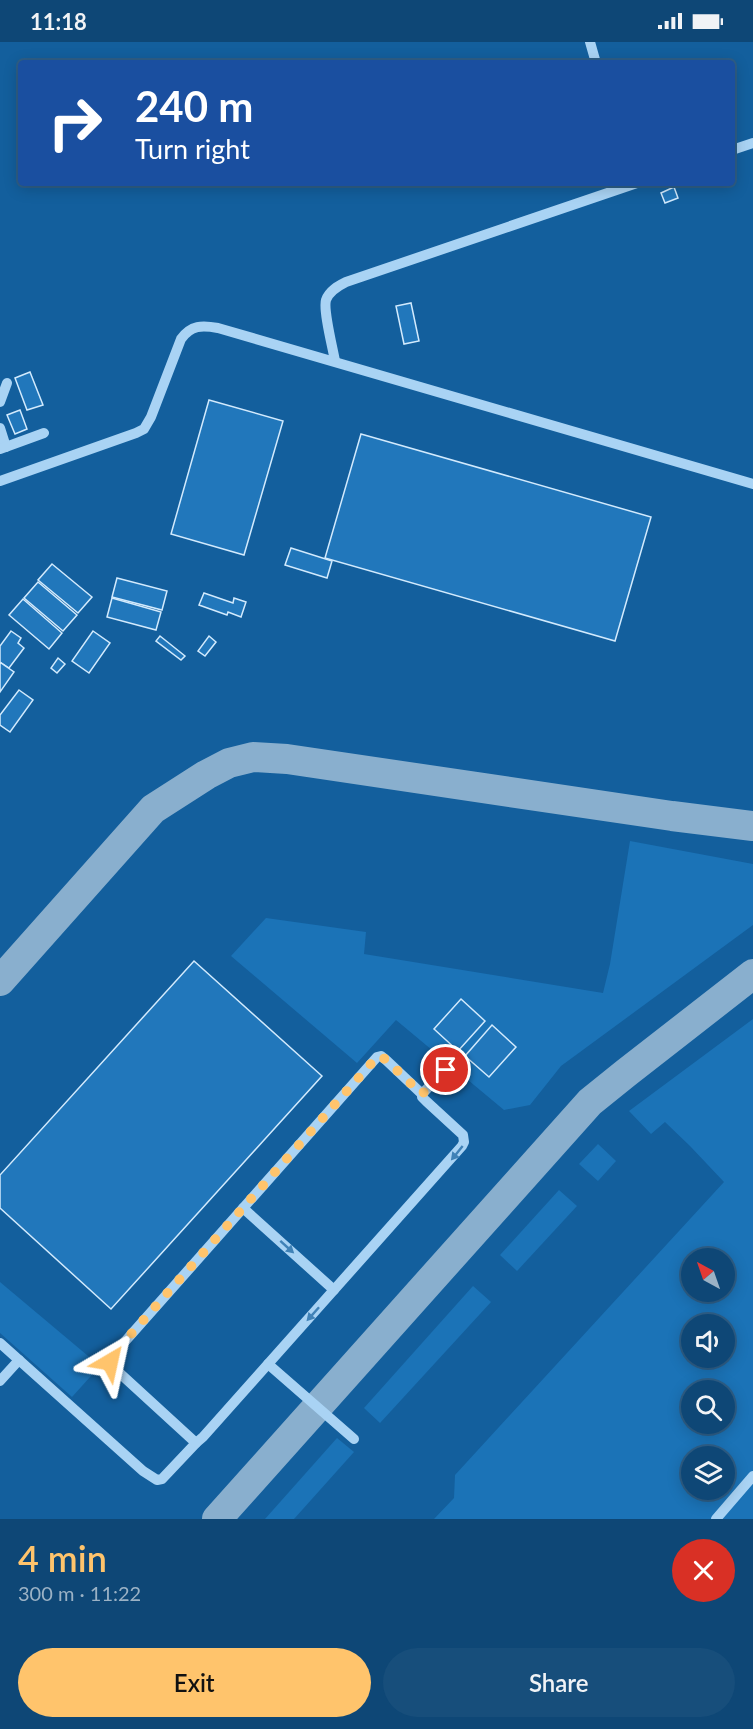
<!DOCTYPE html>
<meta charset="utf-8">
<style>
body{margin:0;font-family:Lato,sans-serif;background:#174e7b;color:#f1f3f6;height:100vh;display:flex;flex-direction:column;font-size:22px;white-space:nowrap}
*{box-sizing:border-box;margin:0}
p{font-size:20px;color:#9bb2c5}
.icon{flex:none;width:33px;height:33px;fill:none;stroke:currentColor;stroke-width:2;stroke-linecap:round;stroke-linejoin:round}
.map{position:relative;height:1477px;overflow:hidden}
.details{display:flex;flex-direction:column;background:#0e4776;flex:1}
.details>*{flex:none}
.guide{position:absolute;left:18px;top:18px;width:717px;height:126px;border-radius:6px;box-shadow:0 3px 15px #0003,0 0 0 2px #2e5f88;background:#1a4fa0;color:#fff;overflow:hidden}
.needle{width:39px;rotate:320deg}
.tools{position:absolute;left:681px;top:1206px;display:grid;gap:12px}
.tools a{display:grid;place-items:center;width:54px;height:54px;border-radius:50%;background:#0e4776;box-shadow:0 3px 15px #0003,0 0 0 2px #2e5f88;font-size:30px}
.pin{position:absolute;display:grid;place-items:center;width:51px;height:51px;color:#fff;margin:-26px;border:3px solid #fff;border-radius:50%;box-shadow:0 2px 6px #0007}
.me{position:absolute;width:66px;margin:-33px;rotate:36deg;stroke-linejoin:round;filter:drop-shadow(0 0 4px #0008)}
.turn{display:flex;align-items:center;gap:21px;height:126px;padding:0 18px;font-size:27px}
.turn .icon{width:78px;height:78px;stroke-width:2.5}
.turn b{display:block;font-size:42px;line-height:51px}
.round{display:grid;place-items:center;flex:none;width:63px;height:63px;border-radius:32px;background:#174e7b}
.head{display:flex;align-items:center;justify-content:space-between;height:102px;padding:0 18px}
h1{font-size:36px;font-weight:600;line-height:45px;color:#ffc46c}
.primary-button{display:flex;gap:12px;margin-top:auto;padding:12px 18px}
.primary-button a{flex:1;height:69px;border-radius:36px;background:#ffc46c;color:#111;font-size:24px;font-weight:600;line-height:69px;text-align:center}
.primary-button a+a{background:#174e7b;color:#f1f3f6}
.status{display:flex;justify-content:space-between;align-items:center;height:42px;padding:0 30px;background:#0e4776;direction:ltr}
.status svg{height:16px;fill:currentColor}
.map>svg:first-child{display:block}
</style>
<div class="status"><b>11:18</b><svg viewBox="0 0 49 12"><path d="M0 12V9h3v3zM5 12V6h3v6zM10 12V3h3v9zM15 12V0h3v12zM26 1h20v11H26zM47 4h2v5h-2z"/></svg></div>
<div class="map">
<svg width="753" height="1477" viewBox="0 0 753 1477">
<rect width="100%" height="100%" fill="#135f9d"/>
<g fill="#1b73b7" fill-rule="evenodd">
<polygon points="630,799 753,822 753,883 561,1024 530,1063 504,1068 396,978 357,1021 231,914 266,876 366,890 364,912 603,951 610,922"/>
<path d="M753,977v500h-319l20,-21 1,-23 269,-293 -34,-36 -25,-24 -14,12 -22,-23zM692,1216h32v34h-32zM692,1282h32v34h-32zM692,1348h32v34h-32zM692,1414h32v34h-32z"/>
<polygon points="598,1102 616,1119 598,1139 579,1122"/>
<polygon points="559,1148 577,1164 517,1229 500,1213"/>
<polygon points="0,1240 100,1324 72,1355 0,1291"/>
<polygon points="473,1244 491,1260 380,1381 364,1366"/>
<polygon points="337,1396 354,1410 294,1477 265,1477"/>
</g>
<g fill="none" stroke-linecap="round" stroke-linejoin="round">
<g stroke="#89afce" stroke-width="30">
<polyline points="0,939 153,767 206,733 229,721 253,715 287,717 672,774 753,784"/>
<polyline points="217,1477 590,1060 626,1031 753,932"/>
</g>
</g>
<g fill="#2177bb" stroke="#d2eafd" stroke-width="1.5">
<polygon points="674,145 678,156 665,161 661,151"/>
<polygon points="411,261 419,299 404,302 396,264"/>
<polygon points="30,330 43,363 27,368 15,336"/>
<polygon points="209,358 283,379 244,513 171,492"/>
<polygon points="20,368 27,387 15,392 7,373"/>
<polygon points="361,392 651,475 615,599 325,516"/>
<polygon points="291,506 332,519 327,536 285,523"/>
<polygon points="52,522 92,555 78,571 38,538"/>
<polygon points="117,536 167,549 162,568 112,555"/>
<polygon points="38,540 77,573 63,589 24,556"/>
<polygon points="204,551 233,561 234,556 246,560 241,575 228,570 227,573 199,563"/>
<polygon points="112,556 161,570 156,588 107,575"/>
<polygon points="23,557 62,591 49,607 9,573"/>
<polygon points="11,589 21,596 18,601 24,606 9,626 0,620 0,604"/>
<polygon points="93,589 110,601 89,631 72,619"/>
<polygon points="160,594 185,614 181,618 156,599"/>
<polygon points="209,594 216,600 205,614 198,609"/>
<polygon points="58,616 65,622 57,631 51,626"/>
<polygon points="1,621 14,630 0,650 0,622"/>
<polygon points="19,648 33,658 10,690 0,683 0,673"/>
<polygon points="194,919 322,1034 111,1267 0,1166 0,1133"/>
<polygon points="461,957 485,979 458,1009 434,987"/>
<polygon points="492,983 516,1005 489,1035 465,1014"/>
</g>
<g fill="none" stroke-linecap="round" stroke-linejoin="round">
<g stroke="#a9d3f4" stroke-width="10">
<polyline points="590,0 596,21"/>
<polyline points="732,108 753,101"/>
<path d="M335,319c-2,-12 -12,-51 -9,-61 3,-9 12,-14 20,-18l291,-99"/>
<polyline points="0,360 7,341"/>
<polyline points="0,386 6,405"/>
<polyline points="0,407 44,391"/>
<path d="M0,439l136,-48 8,-4 7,-12 30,-78c10,-14 21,-14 37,-11l535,156"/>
<polyline points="243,1166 334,1248"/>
<polyline points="0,1301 143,1429 157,1438 162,1437 196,1401 113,1325 110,1320 113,1313 377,1015 381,1014 386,1018 422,1052 445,1028"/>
<polyline points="268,1322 354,1397"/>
<polyline points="0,1339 19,1318"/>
<polyline points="196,1401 203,1395 462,1104 464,1100 463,1093 426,1059 422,1055 422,1052"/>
<polyline points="716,1477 753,1434"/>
</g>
</g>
<defs><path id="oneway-solid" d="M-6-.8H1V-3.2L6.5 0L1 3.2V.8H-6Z" transform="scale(1.5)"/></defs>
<g fill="#4082b7">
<use href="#oneway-solid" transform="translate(457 1111) rotate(129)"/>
<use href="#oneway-solid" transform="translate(287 1205) rotate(42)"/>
<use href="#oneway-solid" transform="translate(313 1272) rotate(132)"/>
</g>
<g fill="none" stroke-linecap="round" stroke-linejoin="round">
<polyline stroke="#ffc46c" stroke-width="10" stroke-dasharray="0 18" points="110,1320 116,1309 377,1015 381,1014 386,1018 422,1052 446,1028"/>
</g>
</svg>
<div class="tools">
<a><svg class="needle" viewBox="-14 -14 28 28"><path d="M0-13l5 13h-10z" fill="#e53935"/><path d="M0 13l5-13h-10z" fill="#9bb2c5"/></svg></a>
<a><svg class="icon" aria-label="sound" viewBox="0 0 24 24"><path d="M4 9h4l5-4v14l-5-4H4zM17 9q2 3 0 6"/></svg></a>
<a><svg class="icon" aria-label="search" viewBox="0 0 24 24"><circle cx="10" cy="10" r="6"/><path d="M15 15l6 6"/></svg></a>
<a><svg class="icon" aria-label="layers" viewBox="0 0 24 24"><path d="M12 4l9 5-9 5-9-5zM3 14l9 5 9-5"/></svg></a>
</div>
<div class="pin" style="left:446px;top:1028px;background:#d93025"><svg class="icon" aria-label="arrive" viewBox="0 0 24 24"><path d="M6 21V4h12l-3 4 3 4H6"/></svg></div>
<svg class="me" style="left:110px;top:1320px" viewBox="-20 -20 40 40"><path d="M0-17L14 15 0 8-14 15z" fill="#ffc46c" stroke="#fff" stroke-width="4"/></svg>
<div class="guide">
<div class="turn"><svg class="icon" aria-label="right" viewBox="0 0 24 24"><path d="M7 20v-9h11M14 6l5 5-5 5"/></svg><div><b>240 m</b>Turn right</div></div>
</div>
</div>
<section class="details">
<div class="head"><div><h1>4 min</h1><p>300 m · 11:22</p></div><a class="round" style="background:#d93025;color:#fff"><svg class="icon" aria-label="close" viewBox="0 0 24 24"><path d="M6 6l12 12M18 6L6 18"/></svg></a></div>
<div class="primary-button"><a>Exit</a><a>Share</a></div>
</section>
